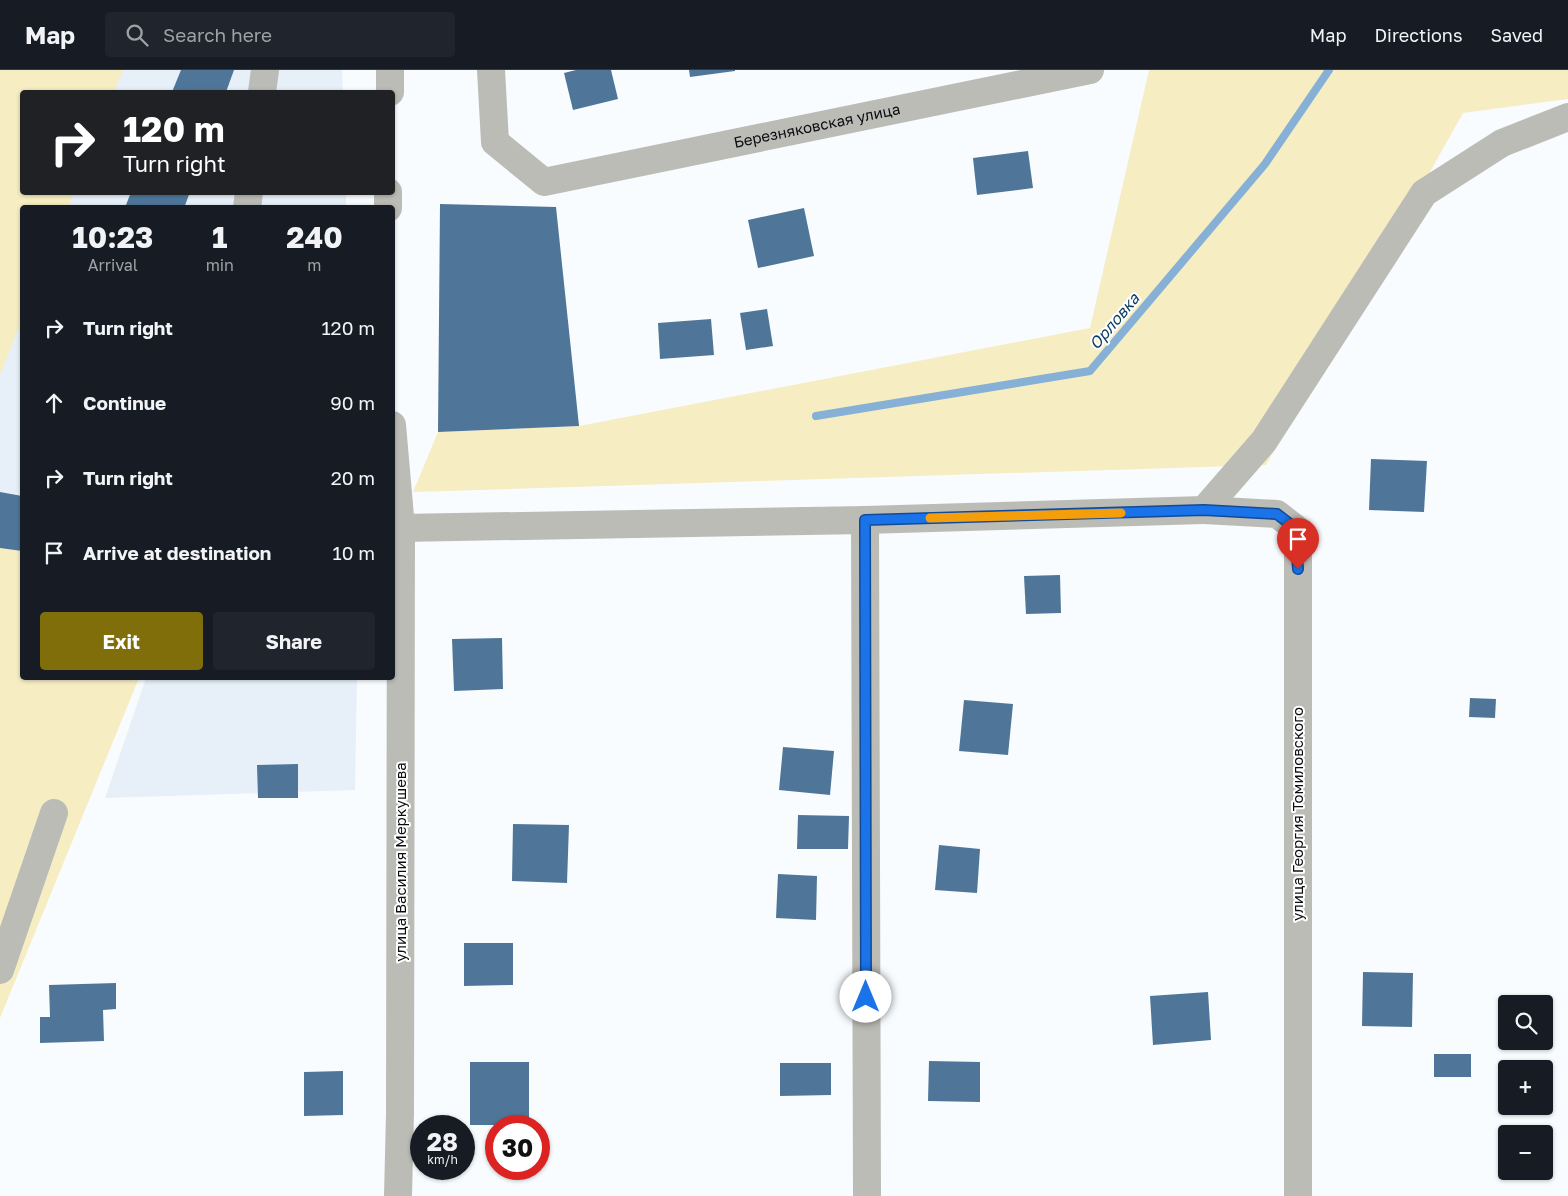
<!DOCTYPE html>
<meta charset="utf-8">
<style>
body{margin:0;font-family:"Golos Text",sans-serif;background:#20242c;color:#f1f3f6;height:100vh;display:flex;flex-direction:column;font-size:19px;white-space:nowrap}
*{box-sizing:border-box;margin:0}
p{font-size:16px;color:#9ea1a6}
.icon{flex:none;width:28px;height:28px;fill:none;stroke:currentColor;stroke-width:2;stroke-linecap:round;stroke-linejoin:round}
.map{position:relative;flex:1;overflow:hidden}
.details{position:absolute;left:20px;top:135px;width:375px;height:475px;display:flex;flex-direction:column;background:#171b24;border-radius:5px;box-shadow:0 1px 4px #0004}
.details>*{flex:none}
.guide{position:absolute;left:20px;top:20px;width:375px;height:105px;border-radius:5px;box-shadow:0 1px 4px #0004;background:#202124;color:#fff;overflow:hidden}
.tools{position:absolute;left:1498px;top:925px;display:grid;gap:10px}
.tools a{display:grid;place-items:center;width:55px;height:55px;border-radius:5px;background:#171b24;box-shadow:0 1px 4px #0004;font-size:25px}
.speed{position:absolute;left:410px;top:1045px;display:flex;gap:10px;font-size:25px;font-weight:700;text-align:center}
.speed>*{display:grid;place-content:center;width:65px;height:65px;border-radius:50%;background:#171b24;box-shadow:0 1px 4px #0004;line-height:1}
.speed small{font-size:12px;font-weight:400}
.speed .limit{border:8px solid #d22;background:#fff;color:#111}
.pin{position:absolute;display:grid;place-items:center;width:42px;height:42px;color:#fff;margin:-51px -21px;border-radius:50% 50% 50% 0;rotate:-45deg;box-shadow:0 0 5px #0007}
.pin .icon{rotate:45deg}
.me{position:absolute;width:55px;margin:-28px;rotate:0deg;stroke-linejoin:round;filter:drop-shadow(0 0 4px #0008)}
.turn{display:flex;align-items:center;gap:18px;height:105px;padding:0 20px;font-size:22px}
.turn .icon{width:65px;height:65px;stroke-width:2.5}
.turn b{display:block;font-size:35px;line-height:42px}
.eta{display:flex;justify-content:space-evenly;align-items:center;height:85px;text-align:center}
.eta b{font-size:30px;font-weight:700;line-height:35px}
.cta{display:flex;gap:10px;margin-top:auto;padding:10px 20px}
.cta a{flex:1;height:58px;border-radius:5px;background:#806e0a;color:#fff;font-size:20px;font-weight:700;line-height:58px;text-align:center}
.cta a+a{background:#20242c;color:#f1f3f6}
ul{padding:0;list-style:none}
li{display:flex;align-items:center;gap:15px;height:75px;padding:0 20px}
li div{flex:1}
li b{display:block;font-size:19px}
li em{font-style:normal}
header{display:flex;align-items:center;gap:30px;box-sizing:border-box;height:70px;padding:0 25px;background:#171b24;border-bottom:1px solid #363941}
header strong{font-size:24px}
nav{display:flex;gap:28px;margin-inline-start:auto;font-size:18px}
.search{width:350px;height:45px;background:#20242c;display:flex;align-items:center;gap:12px;box-sizing:border-box;padding:0 18px;border-radius:5px;color:#9ea1a6;font-size:19px}
.map>svg:first-child{display:block}
</style>
<header>
<strong>Map</strong>
<div class="search"><svg class="icon" aria-label="search" viewBox="0 0 24 24"><circle cx="10" cy="10" r="6"/><path d="M15 15l6 6"/></svg>Search here</div>
<nav><a>Map</a><a>Directions</a><a>Saved</a></nav>
</header>
<div class="map">
<svg width="1568" height="1126" viewBox="0 0 1568 1126">
<rect width="100%" height="100%" fill="#f8fcff"/>
<g fill="#e7f0f8">
<polygon points="118,0 342,0 343,22 109,22"/>
<polygon points="69,122 346,123 346,137 64,138"/>
<polygon points="22,242 22,481 0,478 0,299"/>
<polygon points="146,608 357,608 355,720 105,728"/>
</g>
<g fill="#f6edc2">
<polygon points="0,0 123,0 114,22 22,22 22,122 74,123 68,137 22,138 22,249 0,305"/>
<polygon points="1149,0 1568,0 1568,29 1463,43 1266,395 413,422 438,362 579,356 1090,258"/>
<polygon points="0,478 22,481 22,608 139,608 0,948"/>
</g>
<g fill="none" stroke-linecap="round" stroke-linejoin="round">
<polyline stroke="#86b0d5" stroke-width="8" points="816,346 1090,301 1265,94 1329,0"/>
</g>
<g fill="#4f7699">
<polygon points="181,0 234,0 226,22 172,22"/>
<polygon points="576,0 611,0 618,29 573,40 564,3"/>
<polygon points="689,0 735,0 735,1 690,7"/>
<polygon points="1028,81 1033,118 977,125 973,88"/>
<polygon points="131,122 190,122 184,138 133,138 126,135"/>
<polygon points="440,134 556,137 579,356 438,362"/>
<polygon points="804,138 814,186 758,198 748,150"/>
<polygon points="767,239 773,276 746,280 740,243"/>
<polygon points="711,249 714,285 660,289 658,253"/>
<polygon points="1371,389 1427,391 1424,442 1369,440"/>
<polygon points="0,422 22,426 22,481 0,478"/>
<polygon points="1060,505 1061,543 1026,544 1024,506"/>
<polygon points="502,568 503,619 454,621 452,569"/>
<polygon points="1470,628 1496,629 1495,648 1469,647"/>
<polygon points="964,630 1013,634 1008,685 959,681"/>
<polygon points="783,677 834,681 830,725 779,720"/>
<polygon points="298,694 298,728 258,728 257,695"/>
<polygon points="798,745 849,746 848,779 797,779"/>
<polygon points="513,754 569,755 567,813 512,811"/>
<polygon points="939,775 980,779 977,823 935,820"/>
<polygon points="778,804 817,806 816,850 776,848"/>
<polygon points="464,873 513,873 513,915 464,916"/>
<polygon points="1363,902 1413,903 1412,957 1362,956"/>
<polygon points="116,913 116,939 103,940 104,971 40,973 40,947 50,947 49,915"/>
<polygon points="1208,922 1211,970 1153,975 1150,926"/>
<rect x="1434" y="984" width="37" height="23"/>
<polygon points="929,991 980,992 980,1032 928,1031"/>
<rect x="470" y="992" width="59" height="63"/>
<polygon points="780,993 831,993 831,1025 780,1026"/>
<polygon points="343,1001 343,1045 304,1046 304,1002"/>
</g>
<g fill="none" stroke-linecap="round" stroke-linejoin="round">
<g stroke="#bcbcb7" stroke-width="28">
<path id="s1" d="M491,0l4,72 49,40 546,-112"/>
<polyline points="262,22 265,0"/>
<polyline points="390,22 390,0"/>
<polyline points="247,138 249,122"/>
<polyline points="388,138 388,122"/>
<polyline points="392,355 401,458 400,1043 398,1126"/>
<polyline points="1204,440 1277,444 1295,458 1298,479 1298,1126"/>
<polyline points="865,450 867,1126"/>
<polyline points="392,459 401,458 865,450 1204,440 1264,371 1424,123 1502,73 1568,47"/>
<polyline points="0,900 54,743"/>
</g>
</g>
<g fill="none" stroke-linecap="round" stroke-linejoin="round">
<g stroke="#114b97" stroke-width="12">
<polyline id="route" points="866,927 865,450 1204,440 1277,444 1295,458 1298,499"/>
</g>
<use href="#route" stroke="#1a73e8" stroke-width="9"/>
<polyline stroke="#f59e0b" stroke-width="9" points="930,448 1121,443"/>
</g>
<g text-anchor="middle" stroke-width="4" stroke-linejoin="round" paint-order="stroke">
<g font-size="15" fill="#0a0d0f" stroke="#fff">
<text dy="5" stroke="none"><textPath href="#s1" startOffset="414">Березняковская улица</textPath></text>
<text transform="translate(1298 744) rotate(-90)" y="5">улица Георгия Томиловского</text>
<text transform="translate(401 792) rotate(-90)" y="5">улица Василия Меркушева</text>
</g>
<g font-size="16" font-style="italic" fill="#0a3b5f" stroke="#fff">
<text transform="translate(1114 251) rotate(-50)" y="6">Орловка</text>
</g>
</g>
</svg>
<div class="tools">
<a><svg class="icon" aria-label="search" viewBox="0 0 24 24"><circle cx="10" cy="10" r="6"/><path d="M15 15l6 6"/></svg></a>
<a>+</a>
<a>−</a>
</div>
<div class="speed"><div>28<small>km/h</small></div><div class="limit">30</div></div>
<div class="pin" style="left:1298px;top:499px;background:#d93025"><svg class="icon" aria-label="arrive" viewBox="0 0 24 24"><path d="M6 21V4h12l-3 4 3 4H6"/></svg></div>
<svg class="me" style="left:866px;top:927px" viewBox="-20 -20 40 40"><circle r="19" fill="#fff"/><path d="M0-13L10 11 0 6-10 11z" fill="#1a73e8"/></svg>
<div class="guide">
<div class="turn"><svg class="icon" aria-label="right" viewBox="0 0 24 24"><path d="M7 20v-9h11M14 6l5 5-5 5"/></svg><div><b>120 m</b>Turn right</div></div>
</div>
<section class="details">
<div class="eta">
<div><b>10:23</b><p>Arrival</p></div>
<div><b>1</b><p>min</p></div>
<div><b>240</b><p>m</p></div>
</div>
<ul>
<li><svg class="icon" aria-label="right" viewBox="0 0 24 24"><path d="M7 20v-9h11M14 6l5 5-5 5"/></svg><div><b>Turn right</b></div><em>120 m</em></li>
<li><svg class="icon" aria-label="ahead" viewBox="0 0 24 24"><path d="M12 20V5M6 11l6-6 6 6"/></svg><div><b>Continue</b></div><em>90 m</em></li>
<li><svg class="icon" aria-label="right" viewBox="0 0 24 24"><path d="M7 20v-9h11M14 6l5 5-5 5"/></svg><div><b>Turn right</b></div><em>20 m</em></li>
<li><svg class="icon" aria-label="arrive" viewBox="0 0 24 24"><path d="M6 21V4h12l-3 4 3 4H6"/></svg><div><b>Arrive at destination</b></div><em>10 m</em></li>
</ul>
<div class="cta"><a>Exit</a><a>Share</a></div>
</section>
</div>
